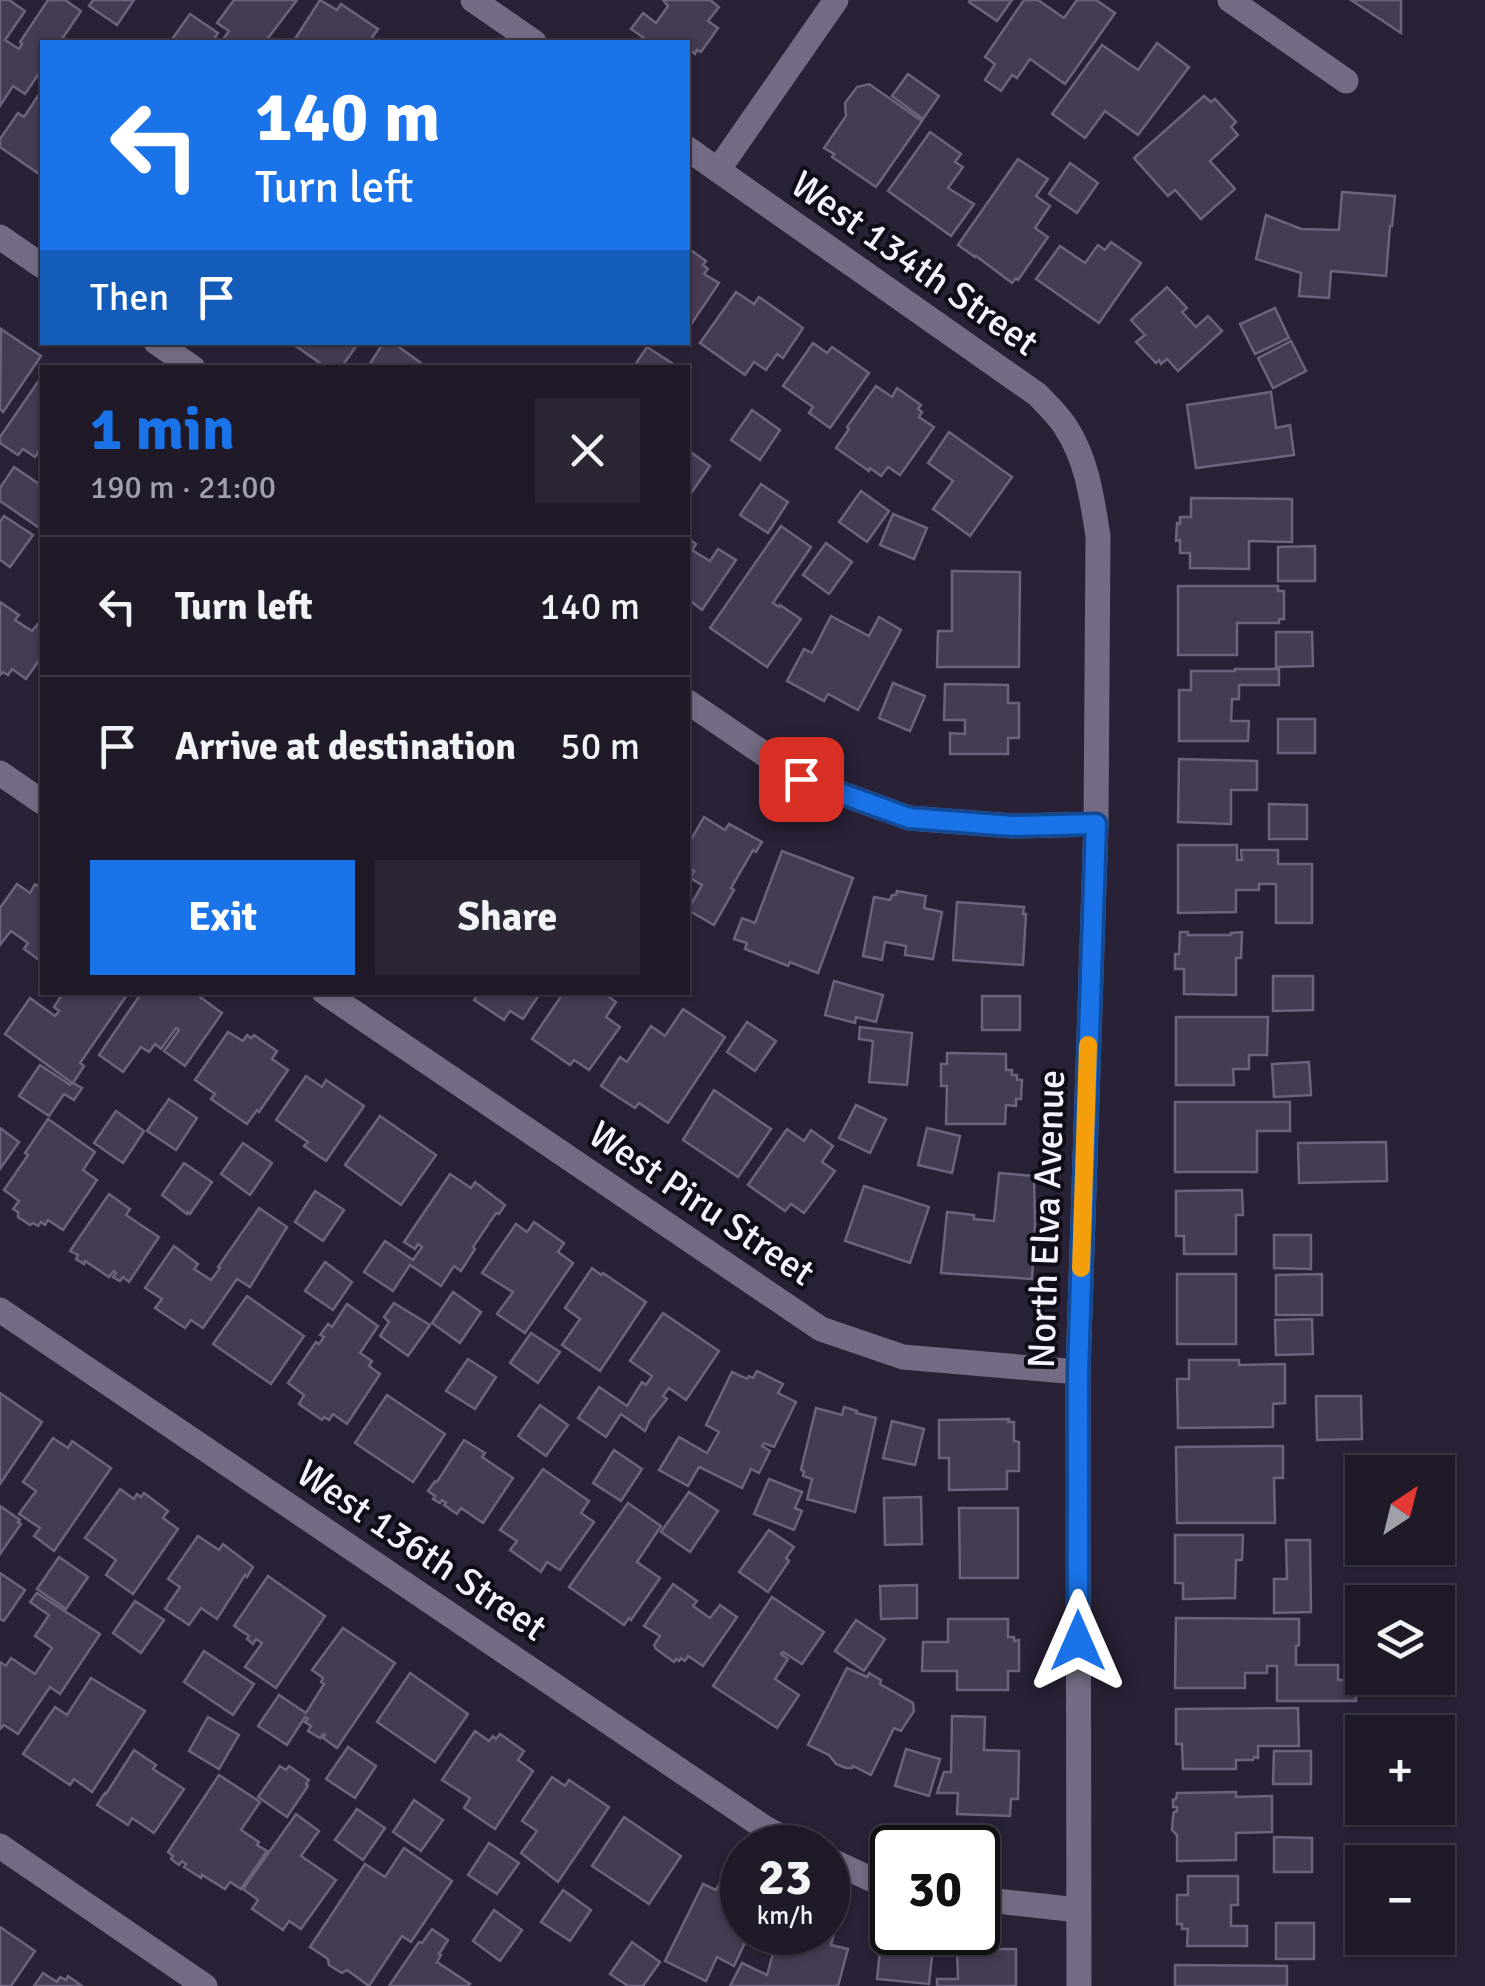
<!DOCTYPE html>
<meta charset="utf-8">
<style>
body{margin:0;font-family:Signika,sans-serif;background:#2c2634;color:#f1f3f6;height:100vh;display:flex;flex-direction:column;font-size:38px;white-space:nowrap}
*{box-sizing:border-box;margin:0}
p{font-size:32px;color:#a1a0a8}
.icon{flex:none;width:55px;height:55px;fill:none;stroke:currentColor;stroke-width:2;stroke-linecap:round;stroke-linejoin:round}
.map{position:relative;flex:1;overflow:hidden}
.sheet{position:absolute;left:40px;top:365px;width:650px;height:630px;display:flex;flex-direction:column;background:#1f1928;border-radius:0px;box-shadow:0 2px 8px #0004,0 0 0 2px #3c3845}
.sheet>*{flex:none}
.hud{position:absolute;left:40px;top:40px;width:650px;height:305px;border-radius:0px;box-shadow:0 2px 8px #0004,0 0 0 2px #3c3845;background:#1a73e8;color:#fff;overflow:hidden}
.needle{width:65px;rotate:35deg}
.fabs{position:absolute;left:1345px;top:1455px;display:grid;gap:20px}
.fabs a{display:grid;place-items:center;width:110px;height:110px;border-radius:0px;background:#1f1928;box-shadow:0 2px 8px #0004,0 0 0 2px #3c3845;font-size:50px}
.speed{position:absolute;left:720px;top:1825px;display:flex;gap:20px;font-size:50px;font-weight:700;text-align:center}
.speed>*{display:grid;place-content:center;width:130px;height:130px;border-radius:50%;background:#1f1928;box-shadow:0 2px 8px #0004,0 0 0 2px #3c3845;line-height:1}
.speed small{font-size:25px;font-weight:400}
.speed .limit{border:5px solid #111;border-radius:15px;background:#fff;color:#111}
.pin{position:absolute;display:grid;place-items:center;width:85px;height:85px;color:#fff;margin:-42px;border-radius:20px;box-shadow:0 5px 15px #0006}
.me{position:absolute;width:110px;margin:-55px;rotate:0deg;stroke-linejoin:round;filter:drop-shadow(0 0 8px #0008)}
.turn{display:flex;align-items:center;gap:35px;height:210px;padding:0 50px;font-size:45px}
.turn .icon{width:130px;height:130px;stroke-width:2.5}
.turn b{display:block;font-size:70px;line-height:85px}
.then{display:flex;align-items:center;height:95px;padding:0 50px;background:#0003;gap:20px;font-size:38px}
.round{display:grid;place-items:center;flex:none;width:105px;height:105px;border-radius:0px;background:#2c2634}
.summary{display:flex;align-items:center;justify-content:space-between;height:170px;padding:0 50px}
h1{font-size:60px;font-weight:700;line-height:75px;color:#1a73e8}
.cta{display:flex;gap:20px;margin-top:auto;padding:20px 50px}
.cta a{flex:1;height:115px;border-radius:0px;background:#1a73e8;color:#fff;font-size:40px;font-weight:700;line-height:115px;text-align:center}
.cta a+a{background:#2c2634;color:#f1f3f6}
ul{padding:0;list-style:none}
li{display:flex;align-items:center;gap:30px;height:140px;padding:0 50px;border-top:2px solid #3c3845}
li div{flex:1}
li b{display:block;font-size:38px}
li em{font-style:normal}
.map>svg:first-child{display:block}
</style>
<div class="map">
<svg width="1485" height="1986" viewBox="0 0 1485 1986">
<rect width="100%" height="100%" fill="#292136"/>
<g fill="#443c53" stroke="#6c637c" stroke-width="2.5">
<polygon points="0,0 9,0 25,11 5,40 19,49 22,44 20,42 48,0 65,0 81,11 60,42 42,42 42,69 25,94 13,86 0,106"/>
<polygon points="93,0 134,0 117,25 89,6"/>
<polygon points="234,0 297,0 265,42 221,42 229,31 217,23"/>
<polygon points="320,0 337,10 341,4 378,29 369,42 293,42"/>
<polygon points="663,0 710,0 719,7 708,21 718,28 701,52 697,50 695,54 689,49 688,51 688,42 650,42 631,29 643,13 656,23 668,6"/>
<polygon points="970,0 1012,0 997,21 969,2"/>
<polygon points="1024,0 1038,0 1064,18 1077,0 1096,0 1115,13 1065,84 1030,59 1017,78 1012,75 1001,91 985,80 995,64 985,57"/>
<polygon points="1351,0 1401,0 1401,33"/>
<polygon points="190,14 218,33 212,42 170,42"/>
<polygon points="1157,43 1189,67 1138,135 1105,111 1085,138 1052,114 1102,45 1138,70"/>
<polygon points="908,74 939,96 923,119 892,96"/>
<polygon points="869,84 922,121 876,187 832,157 834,154 824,148 846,116 845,103 857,87"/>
<polygon points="42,90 42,176 0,147 0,139 18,113 24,117"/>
<polygon points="1204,96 1211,102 1215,99 1236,122 1231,127 1238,135 1210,161 1235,189 1201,219 1175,190 1168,196 1134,158"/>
<polygon points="930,132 961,154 955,162 963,167 948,188 974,204 951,236 888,191"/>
<polygon points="1018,159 1048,179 1036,196 1050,206 1035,228 1048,237 1018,280 1016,278 1012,283 976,256 975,257 958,245"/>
<polygon points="1070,163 1098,183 1077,213 1049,194"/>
<polygon points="1342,192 1395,196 1392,226 1390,226 1386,276 1331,271 1329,298 1299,296 1301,273 1256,259 1266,215 1301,229 1339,230"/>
<polygon points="1111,242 1141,263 1099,323 1036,279 1060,246 1085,263 1098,245 1105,250"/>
<polygon points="688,248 706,261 703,265 708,269 704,274 719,283 688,329"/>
<polygon points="1167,287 1187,308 1182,312 1196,327 1208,316 1222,331 1178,371 1167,359 1161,364 1159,360 1156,363 1136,342 1145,335 1131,320"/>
<polygon points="736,292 754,304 759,297 803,328 783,358 777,354 766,370 754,362 745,375 700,343"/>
<polygon points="1275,308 1289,338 1255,354 1240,324"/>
<polygon points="1,329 41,356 3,412 0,409"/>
<polygon points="1291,341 1306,371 1273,388 1258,358"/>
<polygon points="290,342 359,342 341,368 327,368"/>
<polygon points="384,342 392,342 428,368 367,368"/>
<polygon points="813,343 827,353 832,347 869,373 830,428 809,413 813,407 783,386"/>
<polygon points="647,347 675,365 673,368 633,368"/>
<polygon points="42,376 42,446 35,457 23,449 18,455 0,443 0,437"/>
<polygon points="876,386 892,397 897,388 921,405 918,409 922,412 919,417 934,427 900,475 888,467 881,476 870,468 869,471 836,448 849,429 847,427"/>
<polygon points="1271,392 1276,428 1290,425 1294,455 1196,468 1187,405"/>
<polygon points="752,410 780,430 760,460 731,440"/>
<polygon points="949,432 1012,477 970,536 933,509 953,481 928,463"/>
<polygon points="688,450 710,466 689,496 688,495"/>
<polygon points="14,467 42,486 42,521 38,527 0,501 0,488"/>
<polygon points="761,484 788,502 768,533 740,515"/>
<polygon points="861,491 889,511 867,542 839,522"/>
<polygon points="1191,498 1292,499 1292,542 1249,541 1249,569 1190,568 1190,553 1180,553 1180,540 1176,541 1177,523 1180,524 1180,517 1191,517"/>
<polygon points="893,514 927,528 914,559 880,545"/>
<polygon points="4,516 33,535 10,567 0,560 0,522"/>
<polygon points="781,526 811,547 773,603 779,607 780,605 801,619 767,667 710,628"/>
<polygon points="688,538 696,544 692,550 710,561 718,549 736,560 702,610 689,600 688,602"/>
<polygon points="826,543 852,562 829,594 803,575"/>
<polygon points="1315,546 1315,581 1278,581 1278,547"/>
<polygon points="952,571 1020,572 1019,667 937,667 938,631 952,631"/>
<polygon points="1178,586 1278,586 1278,591 1284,591 1284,619 1279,619 1279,623 1237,623 1237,655 1178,655"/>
<polygon points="0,602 19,615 15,620 32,631 42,619 42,656 26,679 12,669 8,675 3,672 0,675"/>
<polygon points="831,616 869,636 879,617 901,630 858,710 828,694 824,701 787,681 804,649 812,653"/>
<polygon points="1276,632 1312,632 1313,666 1276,667"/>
<polygon points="1235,669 1279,669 1279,685 1239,685 1239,699 1232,699 1231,721 1249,721 1248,741 1179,741 1179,690 1191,690 1191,671 1235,671"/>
<polygon points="893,683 925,696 910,731 879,718"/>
<polygon points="945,684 1008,685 1008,703 1019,703 1019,738 1008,738 1008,754 950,754 950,733 965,734 965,720 944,720"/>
<rect x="1278" y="719" width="37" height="34"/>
<polygon points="1179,759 1257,761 1257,790 1231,790 1231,824 1178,822"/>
<polygon points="1269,804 1307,805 1307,839 1269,839"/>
<polygon points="704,817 725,830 729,824 762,842 756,852 753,850 731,888 734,890 714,925 688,910 702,885 690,878 694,871 688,868 688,845"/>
<polygon points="1178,845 1237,845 1237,860 1242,860 1241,850 1278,850 1278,864 1312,864 1312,923 1276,923 1276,884 1259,884 1259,890 1236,890 1236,912 1178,913"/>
<polygon points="782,851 853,878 818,973 790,962 788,966 745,949 747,943 734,939 742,918 755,923"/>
<polygon points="17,884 30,893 35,884 42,889 42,962 24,949 28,943 11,931 0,945 0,908"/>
<polygon points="897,891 926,896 924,908 942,912 933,959 905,955 906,946 885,942 882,960 863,956 874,897 890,900 892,895 896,895"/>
<polygon points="957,902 1024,907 1023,914 1026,914 1023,965 953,960"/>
<polygon points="1180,932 1188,932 1188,935 1231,935 1231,933 1242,932 1241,958 1236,958 1236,995 1184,994 1184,969 1175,969 1175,954 1179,954"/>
<polygon points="1273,976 1313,976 1313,1010 1273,1011"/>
<polygon points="834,981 883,995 876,1022 856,1017 855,1023 825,1015"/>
<polygon points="64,992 129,992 80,1063 84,1066 73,1083 82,1088 74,1100 64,1094 49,1116 19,1096 40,1065 70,1085 72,1083 5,1034 30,998 55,1016 59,1011 54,1007"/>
<polygon points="142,992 193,992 222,1013 185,1066 164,1051 179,1030 176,1028 161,1049 155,1044 149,1052 141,1047 123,1072 99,1055"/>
<polygon points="480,992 541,992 523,1019 510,1011 504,1020 474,1000"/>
<polygon points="564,992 583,992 587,995 589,992 602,992 616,1002 606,1017 620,1027 589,1070 574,1060 570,1065 532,1039"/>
<rect x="982" y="996" width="38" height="34"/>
<polygon points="683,1009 725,1037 668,1123 639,1103 635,1108 601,1086 620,1057 627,1062 651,1026 665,1036"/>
<polygon points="1176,1017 1268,1017 1267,1055 1249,1055 1249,1069 1233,1069 1234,1085 1176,1085"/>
<polygon points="747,1022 776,1041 755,1071 727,1052"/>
<polygon points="860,1027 912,1033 907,1085 869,1082 873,1041 859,1039"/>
<polygon points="228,1032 243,1041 247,1035 251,1038 254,1035 277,1051 272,1059 288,1070 259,1112 257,1110 247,1124 211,1099 215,1094 195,1080"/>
<polygon points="947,1053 1006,1054 1006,1070 1012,1070 1012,1075 1017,1075 1017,1080 1022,1080 1021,1099 1016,1099 1016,1106 1006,1105 1005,1124 946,1124 947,1086 941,1086 941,1064 947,1064"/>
<polygon points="1309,1062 1311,1095 1274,1097 1272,1064"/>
<polygon points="306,1076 322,1087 326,1080 364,1106 326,1161 304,1146 308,1142 276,1120"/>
<polygon points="714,1090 771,1129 738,1177 683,1140"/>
<polygon points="169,1099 197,1118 176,1150 147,1131"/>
<polygon points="1175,1102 1290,1102 1290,1131 1257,1131 1257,1172 1175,1172"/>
<polygon points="856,1105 886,1119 870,1153 839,1138"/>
<polygon points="116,1111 144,1131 123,1163 94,1143"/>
<polygon points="380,1116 436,1155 401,1205 345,1165"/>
<polygon points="48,1119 95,1152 83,1170 97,1180 63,1230 48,1220 45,1225 41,1222 38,1226 33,1223 30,1225 18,1217 18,1212 13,1209 19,1201 4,1190 28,1155 25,1153"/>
<polygon points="0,1128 19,1142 0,1169"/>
<polygon points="927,1128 960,1136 952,1173 918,1165"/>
<polygon points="787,1129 804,1141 811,1130 833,1146 822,1162 835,1171 804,1213 791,1204 785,1211 748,1185"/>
<polygon points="1386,1142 1387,1181 1299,1183 1298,1143"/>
<polygon points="243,1143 272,1163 250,1195 221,1174"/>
<polygon points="184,1163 212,1182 190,1214 188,1212 187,1214 162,1195"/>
<polygon points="999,1173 1034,1176 1035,1225 1032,1279 941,1273 947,1212 974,1215 974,1219 994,1221"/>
<polygon points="450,1174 471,1188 475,1182 505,1205 499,1214 496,1213 473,1247 475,1249 461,1271 454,1266 441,1286 410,1265 393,1291 364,1272 385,1241 413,1260 422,1247 418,1244 415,1249 404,1242"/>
<polygon points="864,1186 929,1207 910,1263 845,1241"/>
<polygon points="1242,1190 1243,1215 1236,1215 1236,1254 1184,1254 1184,1236 1176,1236 1176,1191"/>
<polygon points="315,1191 344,1210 323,1241 295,1222"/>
<polygon points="109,1194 130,1209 126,1215 159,1237 129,1282 123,1277 120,1281 113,1277 116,1273 114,1271 109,1277 85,1261 84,1264 76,1259 78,1255 70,1251"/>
<polygon points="259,1208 287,1227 250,1287 237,1279 203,1328 191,1320 185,1328 155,1308 162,1299 145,1288 174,1246 198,1264 194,1269 211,1280 220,1268 218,1267"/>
<polygon points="534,1222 564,1243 558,1252 573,1263 525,1333 497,1314 513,1292 482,1273 516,1224 527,1232"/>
<polygon points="1274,1235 1311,1235 1311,1269 1274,1268"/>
<polygon points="325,1262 352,1282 333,1310 305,1291"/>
<polygon points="592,1268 601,1275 603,1273 646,1302 600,1371 562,1345 580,1319 565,1308"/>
<rect x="1177" y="1274" width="59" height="70"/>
<polygon points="1322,1274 1322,1315 1276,1315 1276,1275"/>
<polygon points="453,1292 481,1312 460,1343 432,1323"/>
<polygon points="247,1296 304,1336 271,1384 213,1344"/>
<polygon points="394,1303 430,1325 408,1356 380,1336 389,1322 384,1317"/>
<polygon points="347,1304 378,1326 360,1353 372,1361 369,1366 380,1374 347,1424 333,1414 329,1420 324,1417 322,1420 299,1404 304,1395 288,1383 316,1342 319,1344 324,1337 320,1335 328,1324 332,1327"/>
<polygon points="663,1313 719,1351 686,1400 669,1388 663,1396 667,1399 650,1420 645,1431 621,1414 606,1437 578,1418 599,1387 627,1406 642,1382 646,1385 652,1376 630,1361"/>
<polygon points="1312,1319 1313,1354 1276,1355 1275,1320"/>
<polygon points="531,1333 560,1352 538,1383 510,1363"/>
<polygon points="468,1359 496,1377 475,1409 446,1391"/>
<polygon points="1189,1360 1239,1360 1239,1365 1285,1364 1285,1403 1273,1404 1273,1427 1178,1428 1177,1379 1189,1379"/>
<polygon points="757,1371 783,1384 778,1393 796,1402 774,1447 764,1443 762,1446 770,1451 759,1473 751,1469 742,1488 699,1467 688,1486 659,1470 679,1437 707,1453 719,1432 706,1425 732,1372 747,1379 749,1376 753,1378"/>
<polygon points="0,1393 42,1422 0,1484"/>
<polygon points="387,1395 445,1434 413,1482 355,1443"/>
<polygon points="1316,1396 1361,1396 1362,1439 1317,1440"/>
<polygon points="540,1405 568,1425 546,1456 518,1436"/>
<polygon points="844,1407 857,1411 856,1413 876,1418 855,1512 807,1499 812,1479 803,1476 804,1471 801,1470 816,1408 842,1415"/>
<polygon points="1009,1419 1008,1422 1014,1422 1014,1441 1019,1442 1019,1471 1007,1471 1007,1489 949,1490 949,1458 939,1458 939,1420"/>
<polygon points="892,1421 924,1429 915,1465 883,1458"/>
<polygon points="53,1438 68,1448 72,1441 111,1468 54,1551 34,1536 40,1528 19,1514 36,1491 23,1482"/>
<polygon points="464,1440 485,1453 482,1457 513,1478 483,1523 461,1508 457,1514 444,1505 446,1503 442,1500 440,1503 433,1499 435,1496 428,1491 435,1481 437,1482"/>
<polygon points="1283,1446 1283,1478 1274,1478 1275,1523 1177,1523 1176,1447"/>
<polygon points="614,1450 642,1469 621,1501 593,1483"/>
<polygon points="543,1469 589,1501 581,1513 594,1522 560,1570 547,1562 541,1572 510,1550 517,1541 500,1530"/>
<polygon points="769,1479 802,1492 795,1508 802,1511 794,1530 754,1514"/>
<polygon points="120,1489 134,1499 137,1494 141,1497 144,1493 168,1511 163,1518 178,1529 133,1594 106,1575 116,1560 85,1538"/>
<polygon points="689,1492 718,1511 690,1552 661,1532"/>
<polygon points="921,1497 922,1544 885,1545 884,1498"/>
<polygon points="628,1503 661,1526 637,1562 660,1578 631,1620 629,1618 624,1625 569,1587"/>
<polygon points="0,1506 20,1520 18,1522 21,1524 0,1554"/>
<polygon points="959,1508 1018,1508 1018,1578 960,1578"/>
<polygon points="769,1530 794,1547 786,1558 789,1561 768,1592 739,1572"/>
<polygon points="1175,1535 1243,1535 1242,1560 1236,1560 1235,1598 1183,1599 1183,1583 1175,1583"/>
<polygon points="198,1536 219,1550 223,1544 253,1567 247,1577 245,1575 217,1619 201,1608 189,1625 165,1609 180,1587 168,1579"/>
<polygon points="1286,1540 1310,1540 1311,1612 1274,1613 1274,1579 1287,1579"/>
<polygon points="59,1557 88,1577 66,1609 37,1589"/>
<polygon points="0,1573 25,1590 4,1621 0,1619"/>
<polygon points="268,1576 325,1616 276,1688 245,1667 262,1643 256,1639 253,1644 247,1639 249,1636 234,1626"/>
<polygon points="673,1584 697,1601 693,1606 710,1618 720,1605 737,1617 703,1666 688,1656 685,1661 681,1658 679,1661 676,1659 674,1662 656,1649 654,1645 660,1636 644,1626"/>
<polygon points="917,1585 917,1618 881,1619 880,1586"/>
<polygon points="37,1593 100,1634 60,1694 50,1687 18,1734 4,1725 0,1729 0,1662 6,1666 11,1658 35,1674 52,1648 35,1636 49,1615 30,1602"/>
<polygon points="772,1597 824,1632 802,1664 783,1652 781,1654 788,1659 775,1679 799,1695 777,1728 713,1686"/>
<polygon points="135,1601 164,1620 141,1653 113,1633"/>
<polygon points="1176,1618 1299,1619 1299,1645 1296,1646 1296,1665 1338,1665 1338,1680 1356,1680 1356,1701 1277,1701 1277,1666 1267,1666 1267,1673 1245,1673 1245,1688 1175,1688"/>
<polygon points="948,1619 1008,1619 1008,1637 1014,1637 1014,1641 1019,1640 1019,1671 1008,1671 1008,1690 957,1690 957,1671 922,1671 923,1642 948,1642"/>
<polygon points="856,1620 885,1639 864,1671 835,1651"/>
<polygon points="343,1628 395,1663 337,1748 323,1738 325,1735 323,1734 320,1738 308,1731 311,1726 305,1722 308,1719 305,1717 287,1745 258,1726 279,1695 306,1713 324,1684 321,1682 323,1678 312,1670"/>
<polygon points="204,1651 254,1684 233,1715 184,1682"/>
<polygon points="847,1668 867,1677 869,1673 881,1680 880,1684 913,1703 914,1711 901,1731 894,1728 871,1775 853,1766 852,1768 846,1768 836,1764 829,1755 808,1745"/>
<polygon points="410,1673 468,1714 435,1762 377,1722"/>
<polygon points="91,1678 145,1711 92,1792 74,1779 70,1785 23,1754 55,1707 67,1715"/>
<polygon points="1298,1708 1299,1746 1258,1746 1258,1758 1254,1757 1253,1760 1236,1760 1236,1769 1183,1769 1182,1744 1176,1744 1176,1709"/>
<polygon points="952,1716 985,1717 984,1750 1019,1751 1018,1799 1011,1799 1010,1816 957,1814 958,1793 937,1793 944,1772 951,1772"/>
<polygon points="208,1717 239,1735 219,1769 189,1751"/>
<polygon points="475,1731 489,1741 493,1736 496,1739 500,1734 524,1751 518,1760 533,1771 495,1829 464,1808 470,1798 442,1780"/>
<polygon points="348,1747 376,1766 355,1798 326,1779"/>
<polygon points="906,1749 940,1759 929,1796 895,1786"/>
<polygon points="134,1750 156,1765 153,1769 184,1789 154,1833 132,1818 128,1825 97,1805 105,1793 106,1794"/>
<polygon points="1274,1751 1311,1751 1311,1784 1273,1784"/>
<polygon points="280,1766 286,1770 289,1766 309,1780 306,1784 308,1786 287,1817 258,1797"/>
<polygon points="219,1775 260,1802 241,1830 259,1842 257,1845 267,1851 241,1889 230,1882 225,1889 202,1875 201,1878 184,1867 186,1864 182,1861 179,1865 171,1859 173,1856 168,1852"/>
<polygon points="552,1777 565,1786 569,1780 609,1807 558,1882 521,1853 537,1831 522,1821"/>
<polygon points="1236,1792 1236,1797 1272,1796 1272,1832 1236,1833 1236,1860 1177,1861 1177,1835 1172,1830 1173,1817 1174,1812 1177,1811 1177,1807 1173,1807 1173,1800 1176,1799 1177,1793"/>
<polygon points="414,1800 443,1820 421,1851 393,1832"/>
<polygon points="357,1809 385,1828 363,1860 335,1840"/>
<polygon points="296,1814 319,1831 301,1856 336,1880 301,1929 289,1921 283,1930 252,1909 258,1900 243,1889"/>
<polygon points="624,1817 681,1856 649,1904 592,1866"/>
<polygon points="1274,1837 1312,1838 1312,1872 1274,1872"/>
<polygon points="489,1843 519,1863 497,1894 468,1875"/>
<polygon points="404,1848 452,1881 411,1942 402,1936 369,1986 347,1970 342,1973 329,1965 328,1959 310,1947 365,1864 385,1877"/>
<polygon points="1188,1876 1238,1876 1238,1905 1231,1905 1231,1926 1247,1926 1247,1946 1187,1946 1188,1929 1182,1929 1182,1924 1177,1924 1177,1895 1188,1895"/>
<polygon points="720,1883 742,1895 742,1932 750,1932 734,1966 717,1957 706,1981 665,1961 703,1884 716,1890"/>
<polygon points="563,1890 591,1910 570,1941 541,1922"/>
<polygon points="494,1910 522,1930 500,1961 473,1941"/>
<rect x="1276" y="1923" width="38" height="36"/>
<polygon points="0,1927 35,1951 11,1986 0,1986"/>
<polygon points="432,1929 448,1940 439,1954 441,1955 437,1962 470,1984 468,1986 389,1986 419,1942 422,1943"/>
<polygon points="828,1931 834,1933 831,1945 848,1949 838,1986 730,1986 742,1963 767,1975 779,1932"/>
<polygon points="632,1942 660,1962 643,1986 628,1986 610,1974"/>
<polygon points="881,1942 933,1947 929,1984 877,1979"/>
<polygon points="957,1949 1016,1949 1016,1986 937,1986 937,1979 958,1979"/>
<polygon points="1175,1965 1287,1966 1287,1986 1175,1986"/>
<polygon points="43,1973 57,1982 60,1977 66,1980 68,1976 82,1986 34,1986"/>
</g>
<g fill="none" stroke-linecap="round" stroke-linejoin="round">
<g stroke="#746c84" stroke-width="25">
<polyline points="473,0 534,42"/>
<polyline points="1230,0 1346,81"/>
<path d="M688,149l350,246c9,10 20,20 27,31 22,33 27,72 33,110l-2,288 -18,548 1,614"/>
<polyline points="718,170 836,0"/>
<polyline points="0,237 42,266"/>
<polyline points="156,342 193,368"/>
<polyline points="688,702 801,779 909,818 1012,826 1096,824"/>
<polyline points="0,773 42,802"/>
<polyline points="324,992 821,1329 903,1357 1078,1372"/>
<polyline points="0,1310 765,1828 804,1848"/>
<polyline points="0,1846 205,1986"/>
<polyline points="828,1859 892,1889"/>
<polyline points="978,1899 1078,1910"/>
</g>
</g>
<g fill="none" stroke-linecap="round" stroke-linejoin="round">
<g stroke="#114b97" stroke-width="25">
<polyline id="route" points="801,779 909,818 1012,826 1096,824 1078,1372 1078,1641"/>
</g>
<use href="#route" stroke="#1a73e8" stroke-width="18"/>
<polyline stroke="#f59e0b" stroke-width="18" points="1081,1268 1088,1045"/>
</g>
<g text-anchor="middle" stroke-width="8" stroke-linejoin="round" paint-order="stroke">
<g font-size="38" fill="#f6f2fe" stroke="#100d16">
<text transform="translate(915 263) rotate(35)" y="13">West 134th Street</text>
<text transform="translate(702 1203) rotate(34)" y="13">West Piru Street</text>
<text transform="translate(1046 1219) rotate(-88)" y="13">North Elva Avenue</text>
<text transform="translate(422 1550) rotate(34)" y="13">West 136th Street</text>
</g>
</g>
</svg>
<div class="fabs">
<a><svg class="needle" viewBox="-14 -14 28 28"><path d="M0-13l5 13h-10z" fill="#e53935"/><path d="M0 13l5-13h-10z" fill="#a1a0a8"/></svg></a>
<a><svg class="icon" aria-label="layers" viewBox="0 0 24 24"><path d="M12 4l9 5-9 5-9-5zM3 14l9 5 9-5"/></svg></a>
<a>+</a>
<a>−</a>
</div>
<div class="speed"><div>23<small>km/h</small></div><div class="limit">30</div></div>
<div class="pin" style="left:801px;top:779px;background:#d93025"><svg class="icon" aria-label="arrive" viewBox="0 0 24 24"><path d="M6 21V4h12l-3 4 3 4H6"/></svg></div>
<svg class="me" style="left:1078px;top:1641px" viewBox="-20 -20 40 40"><path d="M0-17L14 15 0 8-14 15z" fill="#1a73e8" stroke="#fff" stroke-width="4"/></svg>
<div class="hud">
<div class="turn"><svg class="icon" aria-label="left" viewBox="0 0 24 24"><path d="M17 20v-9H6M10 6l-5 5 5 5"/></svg><div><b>140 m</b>Turn left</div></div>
<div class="then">Then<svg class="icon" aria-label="arrive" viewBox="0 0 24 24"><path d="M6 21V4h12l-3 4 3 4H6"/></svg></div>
</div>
<section class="sheet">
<div class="summary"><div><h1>1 min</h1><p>190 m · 21:00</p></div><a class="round"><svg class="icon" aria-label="close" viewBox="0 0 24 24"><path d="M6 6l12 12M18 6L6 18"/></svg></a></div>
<ul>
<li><svg class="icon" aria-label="left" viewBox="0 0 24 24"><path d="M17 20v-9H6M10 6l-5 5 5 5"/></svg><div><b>Turn left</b></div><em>140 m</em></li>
<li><svg class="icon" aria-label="arrive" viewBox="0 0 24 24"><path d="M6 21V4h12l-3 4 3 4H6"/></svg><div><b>Arrive at destination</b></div><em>50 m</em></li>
</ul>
<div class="cta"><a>Exit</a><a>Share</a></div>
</section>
</div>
